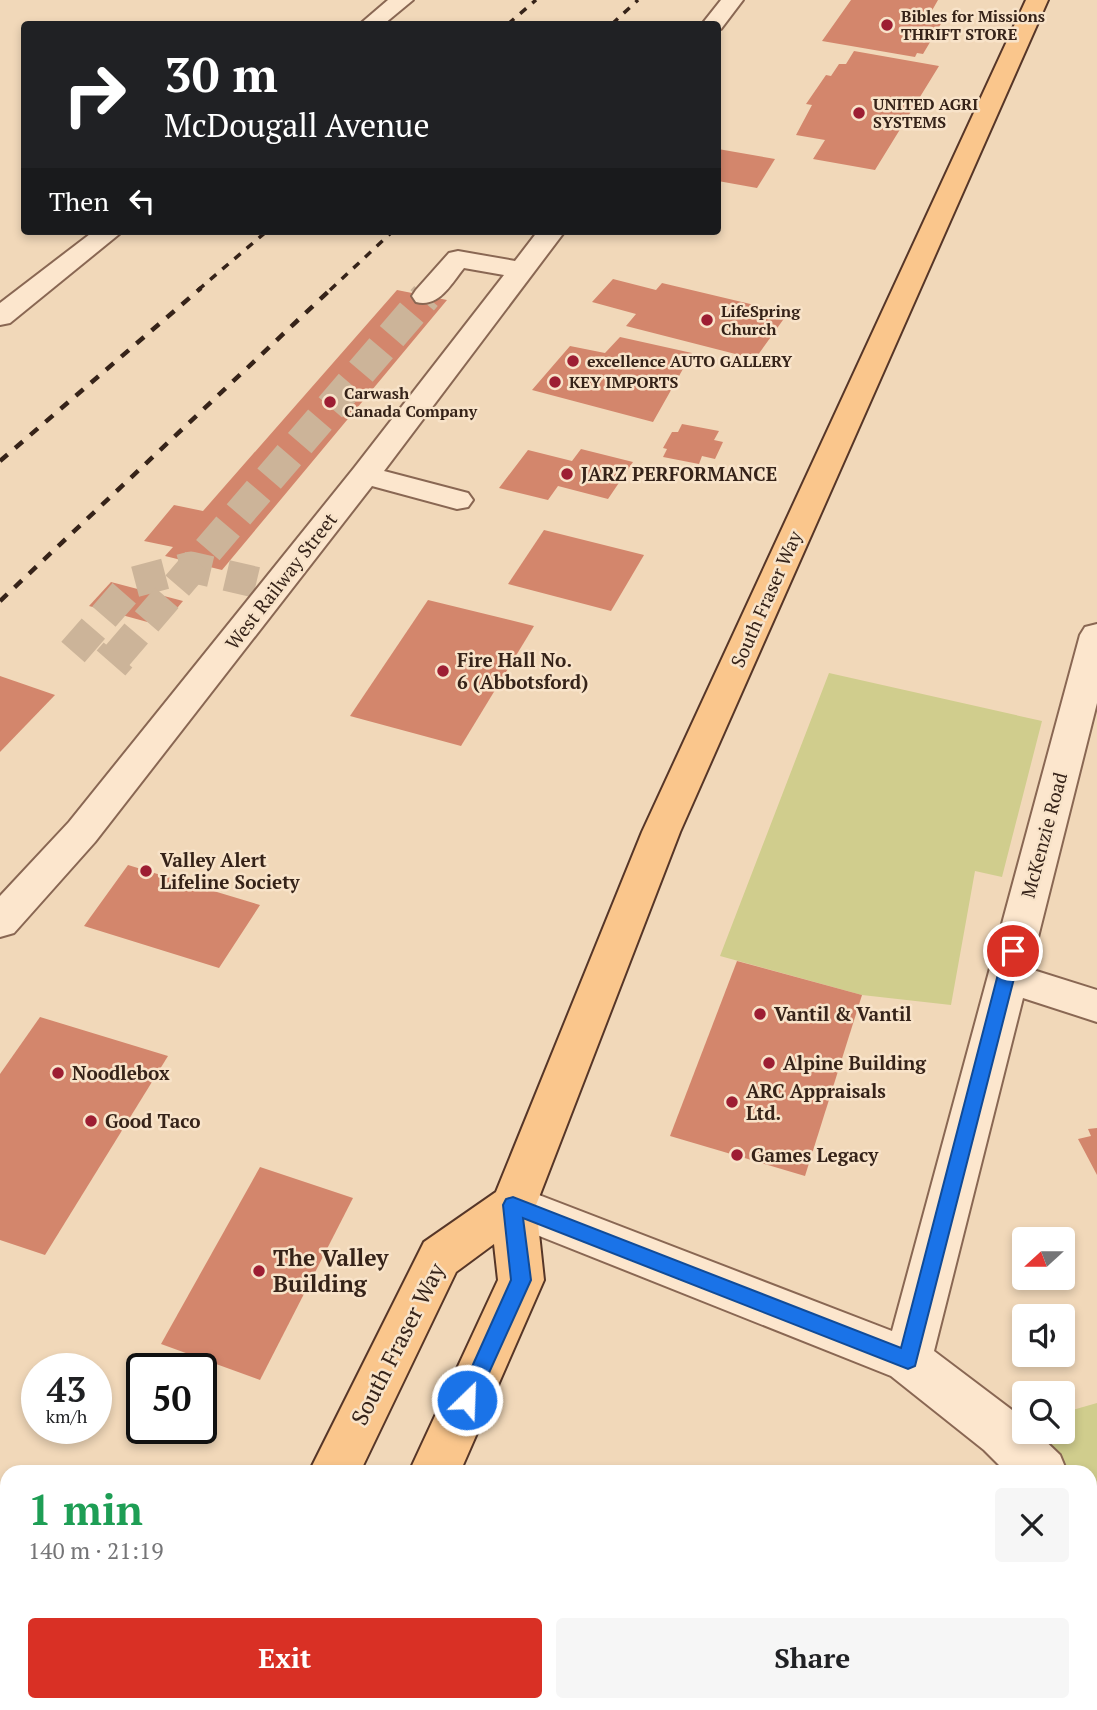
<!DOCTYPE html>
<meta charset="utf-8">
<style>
body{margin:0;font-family:"PT Serif",serif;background:#f6f6f6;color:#202124;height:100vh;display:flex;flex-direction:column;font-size:26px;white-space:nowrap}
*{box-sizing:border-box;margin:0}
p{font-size:23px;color:#757577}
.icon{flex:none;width:38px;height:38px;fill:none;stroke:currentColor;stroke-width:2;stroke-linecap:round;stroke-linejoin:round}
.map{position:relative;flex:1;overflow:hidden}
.side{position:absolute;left:0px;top:1465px;width:1097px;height:247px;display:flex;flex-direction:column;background:#fff;border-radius:21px 21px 0 0;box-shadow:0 4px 10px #0003}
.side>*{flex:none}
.hud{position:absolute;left:21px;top:21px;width:700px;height:214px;border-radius:7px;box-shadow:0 4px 10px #0003;background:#202124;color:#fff;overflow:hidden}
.needle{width:46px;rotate:249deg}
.controls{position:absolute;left:1012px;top:1227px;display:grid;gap:14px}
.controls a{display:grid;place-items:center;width:63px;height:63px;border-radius:7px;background:#fff;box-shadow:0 4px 10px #0003;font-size:35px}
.speed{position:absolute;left:21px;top:1353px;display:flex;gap:14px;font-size:35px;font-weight:700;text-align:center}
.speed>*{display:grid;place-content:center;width:91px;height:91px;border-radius:50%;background:#fff;box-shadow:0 4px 10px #0003;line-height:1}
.speed small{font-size:18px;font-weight:400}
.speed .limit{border:4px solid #111;border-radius:10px;background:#fff;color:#111}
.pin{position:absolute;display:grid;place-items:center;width:60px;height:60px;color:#fff;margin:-30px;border:4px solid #fff;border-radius:50%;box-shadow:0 2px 7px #0007}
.me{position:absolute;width:77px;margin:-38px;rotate:24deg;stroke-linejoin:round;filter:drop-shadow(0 0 5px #0008)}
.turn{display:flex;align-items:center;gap:24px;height:147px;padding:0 28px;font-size:32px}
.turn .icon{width:91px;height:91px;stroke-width:2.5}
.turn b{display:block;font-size:49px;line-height:60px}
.then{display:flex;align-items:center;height:66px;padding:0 28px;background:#0003;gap:14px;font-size:26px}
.round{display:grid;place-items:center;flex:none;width:74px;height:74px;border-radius:7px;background:#f6f6f6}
.overview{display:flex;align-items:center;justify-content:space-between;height:119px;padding:0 28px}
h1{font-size:42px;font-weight:700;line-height:52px;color:#1e9e55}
.cta{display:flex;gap:14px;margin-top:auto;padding:14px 28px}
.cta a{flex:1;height:80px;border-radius:7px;background:#d93025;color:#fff;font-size:28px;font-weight:700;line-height:80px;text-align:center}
.cta a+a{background:#f6f6f6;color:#202124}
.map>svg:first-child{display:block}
</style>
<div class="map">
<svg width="1097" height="1710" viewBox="0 0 1097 1710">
<rect width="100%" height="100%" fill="#f1d8b9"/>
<g fill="#d0cd8d">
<polygon points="829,673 1042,721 1002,877 975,871 951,1005 862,995 720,956"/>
<polygon points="1097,1403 1097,1505 1090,1499 1090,1472 1060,1472 1010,1428 1024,1432 1062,1432 1062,1413"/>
</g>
<g fill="#d3866c">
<polygon points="851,0 938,0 930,14 945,17 923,54 917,53 915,57 822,41"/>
<polygon points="854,51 939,66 875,170 813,159 825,140 796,135 812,105 806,104 826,75 831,76 839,64 846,64"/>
<polygon points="718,149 775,159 757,188 718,181"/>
<polygon points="613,279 656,290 662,283 788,313 755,359 626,326 636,314 592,302"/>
<polygon points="397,290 447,300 222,570 165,556 173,547 144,541 174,505 203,511"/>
<polygon points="620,337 692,353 653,422 532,390 570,346 605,353"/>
<polygon points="682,424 719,431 714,440 723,442 715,459 702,456 699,464 663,457 667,449 663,448 672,432 678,432"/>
<polygon points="581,449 633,462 608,499 558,486 548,500 499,488 528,450 572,461"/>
<polygon points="544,530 644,555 611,611 508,584"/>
<polygon points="111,582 183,601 162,626 89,606"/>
<polygon points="428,600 534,626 461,746 350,716"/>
<polygon points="0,676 55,695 0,752"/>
<polygon points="128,865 187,883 260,905 219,968 84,926"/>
<polygon points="737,961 862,995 805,1176 670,1136"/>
<polygon points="40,1017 168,1056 45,1255 0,1240 0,1074"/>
<polygon points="1097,1128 1097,1175 1078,1139 1091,1136 1088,1129"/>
<polygon points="260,1167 353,1198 260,1380 161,1344"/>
</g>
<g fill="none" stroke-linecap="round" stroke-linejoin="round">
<g stroke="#ccb499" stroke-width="31" stroke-dasharray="31 16" stroke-linecap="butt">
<polyline points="73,652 134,582 191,567 276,587"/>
<polyline points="116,657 426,296"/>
</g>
<polyline stroke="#ccb499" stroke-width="38" stroke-dasharray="38 19" stroke-linecap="butt" points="111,663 118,655"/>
<g stroke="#896753" stroke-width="4">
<g id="minor">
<polygon points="388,0 413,0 384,24 360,24"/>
<polygon points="721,0 743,0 721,29 718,29 718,24 702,24"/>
<polygon points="94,231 123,231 10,323 0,325 0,303"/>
<path d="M538,231h27l-181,240 84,22 5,7 -5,7 -11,2 -85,-23 -277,356 -81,91 -14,4v-41l69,-74 285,-354 150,-193 -40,-7c-13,16 -25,40 -48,34l-4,-6 4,-6 33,-37 9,-2 57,10z"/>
<polygon points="1097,624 1097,703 1030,969 1097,990 1097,1022 1023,998 934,1351 1020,1416 1024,1420 1024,1432 1036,1432 1060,1455 1067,1472 1006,1472 984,1450 891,1376 497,1219 490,1205 497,1191 513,1185 892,1331 1080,635 1085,627"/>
<polygon points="1090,1494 1097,1496 1097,1552 1090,1549"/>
</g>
</g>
<g stroke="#563628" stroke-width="4">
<g id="major">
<polygon points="1026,0 1048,0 680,832 536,1205 544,1280 460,1472 409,1472 498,1280 494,1244 456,1272 360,1472 309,1472 424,1242 496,1192 642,832"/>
<polygon points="190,1704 246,1704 244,1710 188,1710"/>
<polygon points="302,1704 358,1704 356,1710 300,1710"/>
</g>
</g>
<use href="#minor" fill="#fce6cd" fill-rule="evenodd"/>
<use href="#major" fill="#fac68c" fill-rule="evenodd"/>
<g stroke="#362319" stroke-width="3.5" stroke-dasharray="8 8" stroke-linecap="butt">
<polyline points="508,24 536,0"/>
<polyline points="612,24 638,0"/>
<polyline points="198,290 267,231"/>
<polyline points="330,290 393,231"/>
</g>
<g stroke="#362319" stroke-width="4.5" stroke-dasharray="10 10" stroke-linecap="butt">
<polyline points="0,461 201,288"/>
<polyline points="0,601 332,288"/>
</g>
</g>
<polygon fill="#1a73e8" stroke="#114b97" stroke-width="2" points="1013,945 1019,946 1021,951 915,1366 908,1369 523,1218 531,1280 474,1406 467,1409 460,1406 457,1400 511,1280 503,1205 506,1199 513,1197 901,1348 1004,951 1007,946"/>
<g fill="#9d1e33" stroke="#f8e3c9" stroke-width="2.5">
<circle cx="887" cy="25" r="7"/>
<circle cx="859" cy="113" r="7"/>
<circle cx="707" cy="320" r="7"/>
<circle cx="573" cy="361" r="7"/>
<circle cx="555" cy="382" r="7"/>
<circle cx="330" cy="402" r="7"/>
<circle cx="567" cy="474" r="7"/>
<circle cx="443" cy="671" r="7"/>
<circle cx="146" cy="871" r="7"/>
<circle cx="760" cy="1014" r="7"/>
<circle cx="769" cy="1063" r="7"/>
<circle cx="58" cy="1073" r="7"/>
<circle cx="732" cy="1102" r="7"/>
<circle cx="91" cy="1121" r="7"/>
<circle cx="737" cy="1155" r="7"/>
<circle cx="259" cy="1271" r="7"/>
</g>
<g text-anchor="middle" stroke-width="5" stroke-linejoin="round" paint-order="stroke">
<g font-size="16" font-weight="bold" fill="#362319" stroke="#f8e3c9" text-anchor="start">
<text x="901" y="22">Bibles for Missions<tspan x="901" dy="18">THRIFT STORE</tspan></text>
<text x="873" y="110">UNITED AGRI<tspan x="873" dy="18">SYSTEMS</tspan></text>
<text x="721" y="317">LifeSpring<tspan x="721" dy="18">Church</tspan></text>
<text x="587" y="367">excellence AUTO GALLERY</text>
<text x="569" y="388">KEY IMPORTS</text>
<text x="344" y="399">Carwash<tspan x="344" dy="18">Canada Company</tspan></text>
</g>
<g font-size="19" font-weight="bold" fill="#362319" stroke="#f8e3c9" text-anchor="start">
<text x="581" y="481">JARZ PERFORMANCE</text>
<text x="457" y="667">Fire Hall No.<tspan x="457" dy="22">6 (Abbotsford)</tspan></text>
<text x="160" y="867">Valley Alert<tspan x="160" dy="22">Lifeline Society</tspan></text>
<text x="774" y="1021">Vantil &amp; Vantil</text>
<text x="783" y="1070">Alpine Building</text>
<text x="72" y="1080">Noodlebox</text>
<text x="746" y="1098">ARC Appraisals<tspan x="746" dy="22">Ltd.</tspan></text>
<text x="105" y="1128">Good Taco</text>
<text x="751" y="1162">Games Legacy</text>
</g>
<g font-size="19" fill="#362319" stroke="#f8e3c9">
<text transform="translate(281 581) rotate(-52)" y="7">West Railway Street</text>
<text transform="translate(766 599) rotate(-66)" y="7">South Fraser Way</text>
<text transform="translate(1044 835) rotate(-75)" y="7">McKenzie Road</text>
</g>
<g font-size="23" font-weight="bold" fill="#362319" stroke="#f8e3c9" text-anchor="start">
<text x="273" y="1266">The Valley<tspan x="273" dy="26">Building</tspan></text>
</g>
<g font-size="23" fill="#362319" stroke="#f8e3c9">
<text transform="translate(398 1344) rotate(-63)" y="8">South Fraser Way</text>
</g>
</g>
</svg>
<div class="controls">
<a><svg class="needle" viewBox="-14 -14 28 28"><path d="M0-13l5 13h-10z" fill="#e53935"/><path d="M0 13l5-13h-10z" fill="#757577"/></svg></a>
<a><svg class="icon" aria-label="sound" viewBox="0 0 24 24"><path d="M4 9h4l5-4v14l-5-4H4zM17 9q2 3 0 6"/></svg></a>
<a><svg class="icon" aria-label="search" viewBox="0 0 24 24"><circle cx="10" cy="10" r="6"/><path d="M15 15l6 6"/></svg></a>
</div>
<div class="speed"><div>43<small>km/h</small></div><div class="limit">50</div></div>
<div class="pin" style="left:1013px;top:951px;background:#d93025"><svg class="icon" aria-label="arrive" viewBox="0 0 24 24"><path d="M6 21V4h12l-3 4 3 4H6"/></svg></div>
<svg class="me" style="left:467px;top:1400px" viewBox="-20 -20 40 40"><circle r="17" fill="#1a73e8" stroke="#fff" stroke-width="3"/><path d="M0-11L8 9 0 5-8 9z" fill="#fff"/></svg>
<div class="hud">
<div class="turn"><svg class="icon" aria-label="right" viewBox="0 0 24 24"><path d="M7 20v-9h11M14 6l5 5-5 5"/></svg><div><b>30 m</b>McDougall Avenue</div></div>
<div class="then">Then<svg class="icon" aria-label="left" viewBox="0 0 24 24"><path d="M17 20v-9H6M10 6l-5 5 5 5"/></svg></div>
</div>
<section class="side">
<div class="overview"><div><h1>1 min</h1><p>140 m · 21:19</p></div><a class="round"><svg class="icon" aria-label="close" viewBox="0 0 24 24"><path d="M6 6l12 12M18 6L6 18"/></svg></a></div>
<div class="cta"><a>Exit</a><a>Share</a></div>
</section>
</div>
